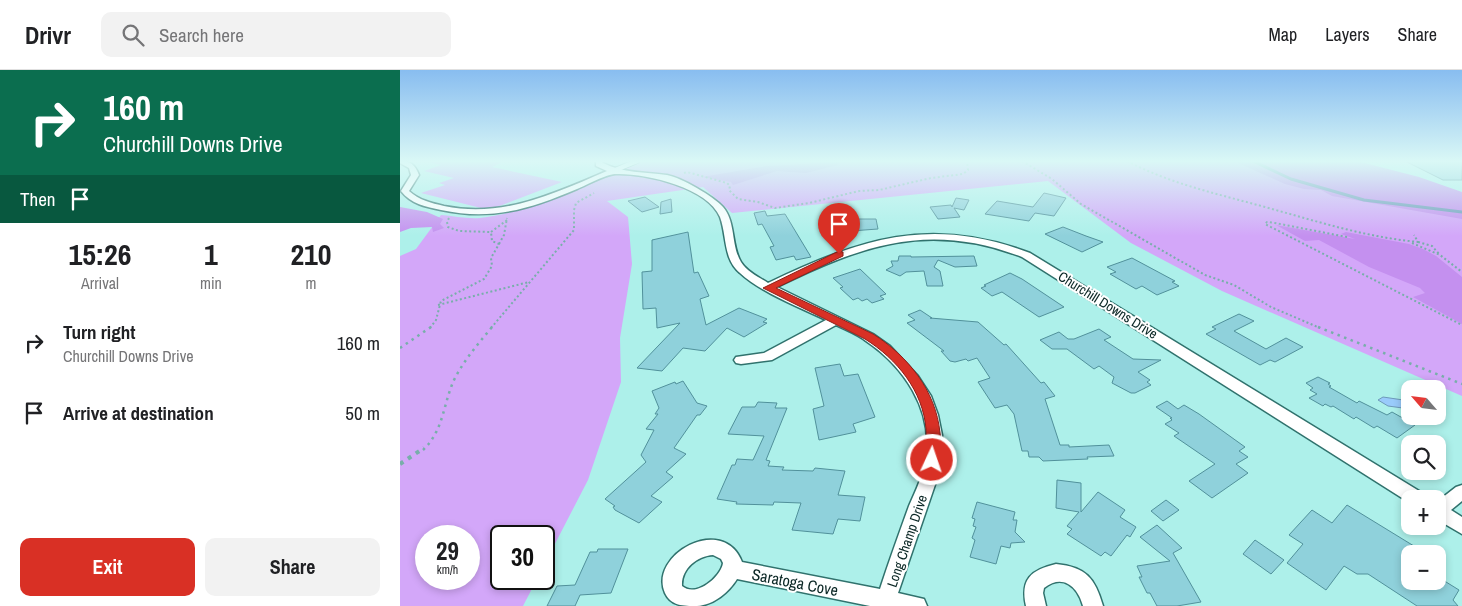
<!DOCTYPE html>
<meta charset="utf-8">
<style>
body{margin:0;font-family:"Archivo Narrow",sans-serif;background:#f2f2f2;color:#202124;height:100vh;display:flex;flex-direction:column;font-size:19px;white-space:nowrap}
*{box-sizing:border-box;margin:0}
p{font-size:16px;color:#757577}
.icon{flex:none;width:28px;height:28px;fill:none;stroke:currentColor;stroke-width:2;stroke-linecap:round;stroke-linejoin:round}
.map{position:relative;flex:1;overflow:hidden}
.drawer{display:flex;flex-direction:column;background:#fff;width:400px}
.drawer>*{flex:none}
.hud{background:#0b6e4f;color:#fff;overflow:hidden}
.needle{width:32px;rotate:298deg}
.buttons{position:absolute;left:1001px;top:310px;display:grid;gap:10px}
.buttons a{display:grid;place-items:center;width:45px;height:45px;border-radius:10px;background:#fff;box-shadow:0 2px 8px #0003;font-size:25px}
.speed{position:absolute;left:15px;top:455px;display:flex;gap:10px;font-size:25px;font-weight:700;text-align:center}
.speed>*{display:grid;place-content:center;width:65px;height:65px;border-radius:50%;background:#fff;box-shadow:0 2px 8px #0003;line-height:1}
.speed small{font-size:12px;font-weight:400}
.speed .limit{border:2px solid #111;border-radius:8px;background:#fff;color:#111}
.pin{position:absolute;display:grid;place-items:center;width:42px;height:42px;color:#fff;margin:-51px -21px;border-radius:50% 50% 50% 0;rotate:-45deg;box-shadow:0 0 5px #0007}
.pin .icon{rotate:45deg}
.me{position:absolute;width:55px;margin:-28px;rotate:3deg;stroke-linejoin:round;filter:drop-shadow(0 0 4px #0008)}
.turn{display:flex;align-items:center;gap:18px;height:105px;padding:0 20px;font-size:22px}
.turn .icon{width:65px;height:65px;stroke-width:2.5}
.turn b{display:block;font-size:35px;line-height:42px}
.then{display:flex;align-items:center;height:48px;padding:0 20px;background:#0003;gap:10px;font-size:19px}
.eta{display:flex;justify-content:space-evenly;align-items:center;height:85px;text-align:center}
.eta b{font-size:30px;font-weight:700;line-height:35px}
.action{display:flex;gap:10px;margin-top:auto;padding:10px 20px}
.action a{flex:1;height:58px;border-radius:10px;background:#d93025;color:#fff;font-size:20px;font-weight:700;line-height:58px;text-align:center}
.action a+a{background:#f2f2f2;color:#202124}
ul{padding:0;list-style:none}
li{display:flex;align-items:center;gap:15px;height:70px;padding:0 20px}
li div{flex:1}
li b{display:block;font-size:19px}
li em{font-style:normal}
header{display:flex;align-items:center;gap:30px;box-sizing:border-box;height:70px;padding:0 25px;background:#fff;border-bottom:1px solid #e0e0e0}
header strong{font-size:24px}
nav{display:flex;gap:28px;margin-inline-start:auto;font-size:18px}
.search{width:350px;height:45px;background:#f2f2f2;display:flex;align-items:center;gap:12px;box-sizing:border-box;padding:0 18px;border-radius:10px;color:#757577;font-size:19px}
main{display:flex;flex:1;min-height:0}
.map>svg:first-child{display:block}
</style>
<header>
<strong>Drivr</strong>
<div class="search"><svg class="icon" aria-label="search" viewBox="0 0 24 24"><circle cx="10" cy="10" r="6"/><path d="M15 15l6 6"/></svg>Search here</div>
<nav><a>Map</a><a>Layers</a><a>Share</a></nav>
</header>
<main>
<section class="drawer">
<div class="hud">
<div class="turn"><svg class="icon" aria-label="right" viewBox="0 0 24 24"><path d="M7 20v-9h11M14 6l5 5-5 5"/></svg><div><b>160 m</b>Churchill Downs Drive</div></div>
<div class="then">Then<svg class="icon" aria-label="arrive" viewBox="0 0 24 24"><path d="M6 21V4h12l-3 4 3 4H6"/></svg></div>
</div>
<div class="eta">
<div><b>15:26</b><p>Arrival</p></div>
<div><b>1</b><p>min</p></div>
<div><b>210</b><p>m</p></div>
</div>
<ul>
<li><svg class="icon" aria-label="right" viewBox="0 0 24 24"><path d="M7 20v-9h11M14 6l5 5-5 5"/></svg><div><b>Turn right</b><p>Churchill Downs Drive</p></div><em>160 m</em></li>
<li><svg class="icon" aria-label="arrive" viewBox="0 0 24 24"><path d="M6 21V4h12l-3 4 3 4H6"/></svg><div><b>Arrive at destination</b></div><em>50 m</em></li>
</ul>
<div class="action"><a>Exit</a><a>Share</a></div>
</section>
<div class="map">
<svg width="1062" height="536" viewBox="0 0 1062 536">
<rect width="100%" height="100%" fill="#adf0ea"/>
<g fill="#d3a7f9" fill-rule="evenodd">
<polygon points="23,91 93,91 102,92 92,97 162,112 89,140 21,123 45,115 39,113 54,108 24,101 41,95"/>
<path d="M242,91h654l166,50v185l-240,-105 -91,-48 -83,-62 -316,32 -29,-26 -96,14 21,16 4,47 -12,74 1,44 -33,98 -44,85v-29h-43v43h36l-14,27h-123v-350l16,-7 25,-34c13,1 26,4 39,3 48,-5 118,-37 162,-57zM26,466h43v43h-43z"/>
</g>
<g fill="#c490ef">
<polygon points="834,91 957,91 1019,107 1062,122 1062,149 949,129 932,126 921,120 904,119 885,114"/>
<polygon points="440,92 438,95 406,103 377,101 333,115 331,112 302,107 367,96"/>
<polygon points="0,137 27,142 43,149 40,154 44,158 33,162 32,157 11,158 0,162"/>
<polygon points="876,155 955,169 941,164 946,162 1009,174 1023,179 1036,186 1062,207 1062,254 1013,227 1025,223 1020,218 969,197 919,170 905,171"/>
</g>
<polygon fill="#99cbfb" stroke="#6e9aba" points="983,327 1010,331 1010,339 988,336 978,330"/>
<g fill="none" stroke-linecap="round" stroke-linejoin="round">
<polyline stroke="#6e9aba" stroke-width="3" points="853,91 891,109 964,130 1062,142"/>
</g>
<g fill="#8fd1db" stroke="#51919b">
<polygon points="1005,91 1062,91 1062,110 1043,110"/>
<polygon points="644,123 666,128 654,146 635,143 629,151 585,144 597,131 633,137"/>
<polygon points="245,127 259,137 242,142 228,131"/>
<polygon points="556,128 569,130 564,140 554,138 560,147 538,149 530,137 551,135 552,137"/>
<polygon points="271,129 272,142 260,144 261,132"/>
<polygon points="365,141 367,146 385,144 411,187 396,190 394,186 376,190 370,177 374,176 362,154 358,155 354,143"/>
<polygon points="457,149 476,149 478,159 437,162 436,151"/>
<polygon points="663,157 686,166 703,172 682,182 645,164"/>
<polygon points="288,162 294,203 298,202 309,226 300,229 306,255 339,238 367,249 363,252 367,253 344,267 327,258 305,281 283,278 262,301 237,298 280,253 257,258 256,238 243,239 242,202 252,201 252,170"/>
<polygon points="499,186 511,186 511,187 574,186 577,196 555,197 538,190 534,197 540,201 543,216 527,216 524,201 506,202 500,206 486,200 493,196 491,191 498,191"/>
<polygon points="732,188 775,211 772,212 779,216 757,225 742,216 736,219 710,204 716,202 707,197"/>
<polygon points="460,199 486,224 480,226 484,229 472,233 467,229 462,231 458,228 453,230 440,218 443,217 433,208"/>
<polygon points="610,203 622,209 664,237 639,247 602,222 592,226 581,218 586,216 584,215"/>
<polygon points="520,240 532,248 530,248 578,252 604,275 606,274 641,313 644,312 655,326 645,329 660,375 669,375 669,377 709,375 714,386 687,387 688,389 643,391 639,387 629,387 628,381 622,381 614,344 607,335 595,338 578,312 590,308 577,288 568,291 566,289 555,292 550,291 541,281 544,281 507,253 515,250 508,245"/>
<polygon points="839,244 854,251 834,261 866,279 886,268 903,277 875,292 870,290 860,295 806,264 816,259 812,257"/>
<polygon points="699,259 711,267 704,270 733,289 761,290 738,302 750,310 747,312 751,315 735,323 731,323 712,313 714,307 699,296 694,299 667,279 652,279 640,270 659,262 668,269 674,269"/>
<polygon points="440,294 444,306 458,304 475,347 453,354 456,362 419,370 413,339 424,336 415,298"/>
<polygon points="918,307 930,313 928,314 931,316 929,317 957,333 959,331 987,345 992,342 1015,355 997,368 977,356 974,358 956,347 954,349 933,336 931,337 925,334 923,336 909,328 917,324 910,320 913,318 906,313"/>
<polygon points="283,311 297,333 307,336 300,345 297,345 274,378 286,384 266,402 273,407 251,426 262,432 239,453 215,440 213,437 215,436 205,429 246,392 241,385 254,360 246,359 258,344 255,344 259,338 252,321 275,312 276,314"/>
<polygon points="767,331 778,339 784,335 799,344 845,377 839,381 848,387 836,394 848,403 812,428 789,411 815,394 774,366 779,363 765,354 772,350 770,348 772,348 756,337"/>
<polygon points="358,332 377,333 375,338 387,338 366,390 370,391 368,396 384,397 382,400 413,401 415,398 445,401 438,425 465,427 460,451 438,449 433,464 392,460 401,433 374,432 373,435 336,434 337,432 317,429 332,395 335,395 337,389 353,390 364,366 328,364 342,337 355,337"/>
<polygon points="657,410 681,413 681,442 698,422 725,440 720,447 736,457 730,467 727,465 711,486 705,482 701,486 667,464 672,459 667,456 679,442 656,438"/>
<polygon points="766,430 779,440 763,451 751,441"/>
<polygon points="577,432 615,442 613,450 617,450 615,462 625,472 611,473 610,478 601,476 596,494 570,487 575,470 572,468 576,457 573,456 575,449 572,448"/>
<polygon points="947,435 1027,484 1010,484 1010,511 1038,511 1038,507 1059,520 1053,530 1058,536 1017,536 968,504 957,504 944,496 926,520 887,493 903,474 889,465 912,440 932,453"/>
<polygon points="757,455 782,478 773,483 801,532 777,536 757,536 750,523 747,523 739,507 742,507 737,496 770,491 740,467"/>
<polygon points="855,470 884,490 871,504 843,484"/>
<polygon points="198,479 228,479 211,523 180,525 175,536 147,536 157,516 175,515 190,482 197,482"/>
</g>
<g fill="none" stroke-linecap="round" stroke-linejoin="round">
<g stroke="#30726d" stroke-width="6">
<polyline id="service" points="213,101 237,91"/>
</g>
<g stroke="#30726d" stroke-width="3">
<g id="minor">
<path d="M0,91c11,0 15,4 19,14l-10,16c10,9 22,12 35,15 59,12 109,-12 163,-35l-11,-5v-5h6l1,2c20,10 42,9 64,12 15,3 46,21 56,32 13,15 8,39 18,55 6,10 18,15 27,21 92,-44 162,-68 262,-30l394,241 2,5h-16v4l-388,-246c-93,-36 -160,-12 -245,30l96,47 17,12 28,30 13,20 7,19 4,20v20l-4,21 -40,117 26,6 3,7h-57l-133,-27c-8,13 -23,26 -40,27 -14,0 -26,0 -32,-13 -17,-38 58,-80 77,-31l138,27c9,-28 19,-55 29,-83 7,-16 15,-32 17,-50 7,-47 -23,-90 -60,-115 -9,-7 -20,-11 -30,-16l-64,35 -31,4 -5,-1 -2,-3 2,-3 28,-4 62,-33c-25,-12 -66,-28 -86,-47 -17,-14 -13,-37 -20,-56 -13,-30 -75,-44 -104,-43 -10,0 -29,11 -39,15 -47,20 -85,32 -136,21 -15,-3 -30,-6 -40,-19l10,-16 -2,-7 -9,-5zM313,485l8,4 2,4c-2,14 -27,35 -41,23 -1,-17 15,-30 31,-31z"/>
<polygon points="1062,415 1062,431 1051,440 1062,447 1062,464 1038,450 1038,431 1056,417"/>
<path d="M656,494c30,3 39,14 47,42h-20c-5,-19 -20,-33 -39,-18l-1,5 3,13h-20c-6,-27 5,-36 30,-42z"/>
</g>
</g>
<g stroke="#78aeaa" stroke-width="2" stroke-dasharray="2 2.5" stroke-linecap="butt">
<polyline points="622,91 652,109 681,134 805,205 834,215 871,237 920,258"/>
<path d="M727,91c44,23 91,33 138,46 51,14 100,30 153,35l-4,-7"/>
<polyline points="284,103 287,102 327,113 330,116 329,120 338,129 358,132 375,138 409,133 459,121 479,120 531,108 563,104 568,100 567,91"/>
<polyline points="49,148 47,152 48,157 59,161 91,162"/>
<polyline points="91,162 107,150"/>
<polyline points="947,167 875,153 867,152 865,154 1062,255"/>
<polyline points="1018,172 1032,176 1040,185"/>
<polyline points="1012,173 1040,185 1062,202"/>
<polyline points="99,174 104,165 107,148"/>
<polyline points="38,235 129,212"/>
<polyline points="30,258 36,250 41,231 84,209 92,196 91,188 99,174 92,171 91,162"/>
<polyline points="91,258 174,160 174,140 176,133 194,123"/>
</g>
<g stroke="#78aeaa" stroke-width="2.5" stroke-dasharray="2.5 4.5" stroke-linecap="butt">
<polyline points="918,257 1062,314"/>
<polyline points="0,278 31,257"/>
<path d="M23,380c21,-20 20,-46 31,-70 10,-20 24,-36 38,-53"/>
</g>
<polyline stroke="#78aeaa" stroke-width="4" stroke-dasharray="4 5.5" stroke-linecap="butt" points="0,394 24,378"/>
<use href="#service" stroke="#fff" stroke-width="4.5"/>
<use href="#minor" fill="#fff" fill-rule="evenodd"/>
</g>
<linearGradient id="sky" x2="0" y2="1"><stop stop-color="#88bdf0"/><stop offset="0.55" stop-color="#daf8f6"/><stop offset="1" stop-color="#daf8f6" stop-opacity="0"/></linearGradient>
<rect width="1062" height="166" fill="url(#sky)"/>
<path fill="#d93025" stroke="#8d1f18" d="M439,181l4,1v4l-67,32 97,46c35,22 63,57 67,99 1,10 3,22 -2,31l-6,1 -5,-1c-3,-7 0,-26 -1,-35 -3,-38 -29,-70 -61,-90l-102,-51z"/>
<g text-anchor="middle" stroke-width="4" stroke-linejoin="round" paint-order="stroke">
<g font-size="14" fill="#0a2624" stroke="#fff">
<text transform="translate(708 235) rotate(32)" y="5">Churchill Downs Drive</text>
<text transform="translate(507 471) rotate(-71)" y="5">Long Champ Drive</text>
</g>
<g font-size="16" fill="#0a2624" stroke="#fff">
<text transform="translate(395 512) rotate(11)" y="6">Saratoga Cove</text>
</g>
</g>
</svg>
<div class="buttons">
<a><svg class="needle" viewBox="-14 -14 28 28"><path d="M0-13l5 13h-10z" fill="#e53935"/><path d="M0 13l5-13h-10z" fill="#757577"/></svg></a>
<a><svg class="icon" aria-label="search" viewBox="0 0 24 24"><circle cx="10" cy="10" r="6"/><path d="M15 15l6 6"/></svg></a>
<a>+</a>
<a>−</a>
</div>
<div class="speed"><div>29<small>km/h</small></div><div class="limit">30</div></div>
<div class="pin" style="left:439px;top:184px;background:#d93025"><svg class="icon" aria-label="arrive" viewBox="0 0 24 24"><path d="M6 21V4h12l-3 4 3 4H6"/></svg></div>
<svg class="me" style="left:532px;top:390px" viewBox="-20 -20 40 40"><circle r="17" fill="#d93025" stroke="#fff" stroke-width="3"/><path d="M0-11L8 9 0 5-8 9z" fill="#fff"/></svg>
</div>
</main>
